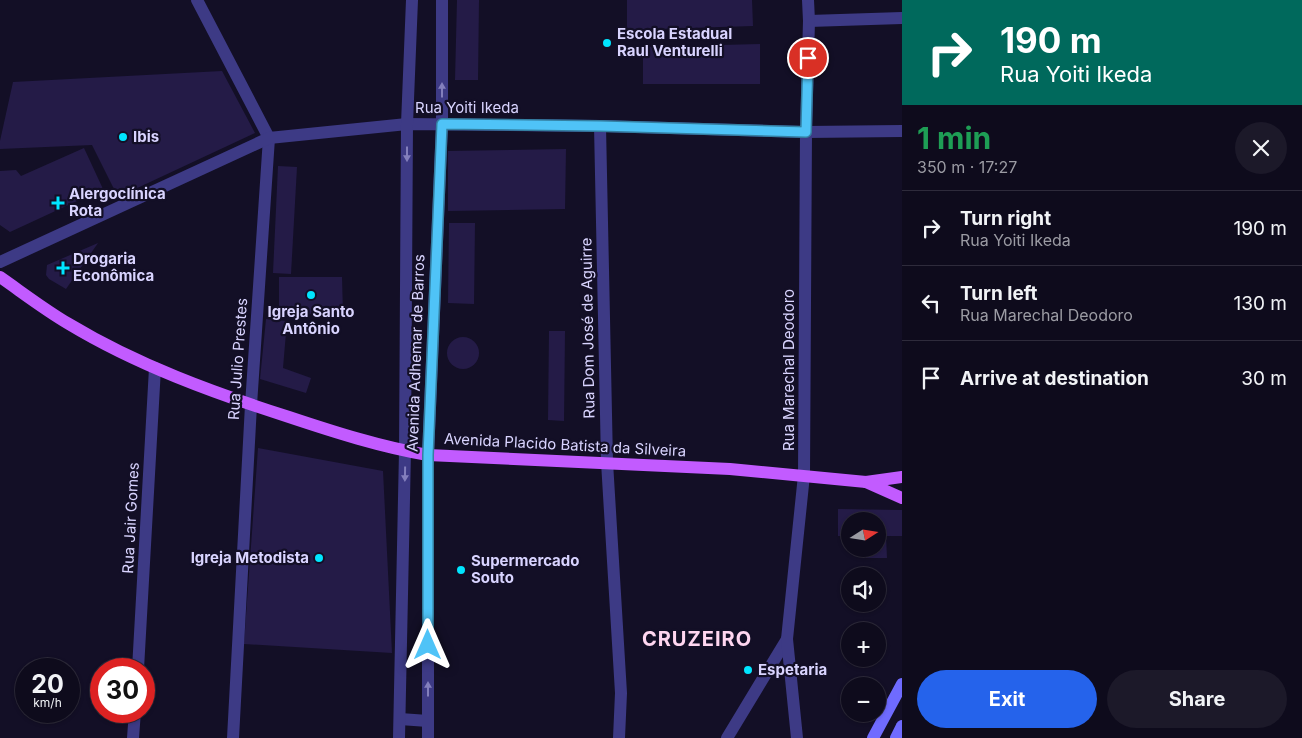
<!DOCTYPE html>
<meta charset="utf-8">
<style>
body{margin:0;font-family:Inter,sans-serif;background:#1c1929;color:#f1f3f6;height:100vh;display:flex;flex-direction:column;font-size:19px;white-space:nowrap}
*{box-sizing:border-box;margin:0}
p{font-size:16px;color:#9b9ba3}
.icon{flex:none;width:28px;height:28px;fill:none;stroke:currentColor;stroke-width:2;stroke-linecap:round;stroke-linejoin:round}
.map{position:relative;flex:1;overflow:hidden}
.details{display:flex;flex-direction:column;background:#0e0b1c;width:400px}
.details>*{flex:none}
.banner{background:#00695c;color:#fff;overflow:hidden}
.needle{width:32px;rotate:78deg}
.tools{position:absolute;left:841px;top:512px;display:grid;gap:10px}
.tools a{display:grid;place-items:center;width:45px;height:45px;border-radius:50%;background:#0e0b1c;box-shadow:0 1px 4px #0004,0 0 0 1px #2e2b3b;font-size:25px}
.speed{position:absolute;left:15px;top:658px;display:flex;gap:10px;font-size:25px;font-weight:700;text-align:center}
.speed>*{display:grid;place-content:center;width:65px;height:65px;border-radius:50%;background:#0e0b1c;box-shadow:0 1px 4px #0004,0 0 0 1px #2e2b3b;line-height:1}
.speed small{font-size:12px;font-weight:400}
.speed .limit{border:8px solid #d22;background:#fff;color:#111}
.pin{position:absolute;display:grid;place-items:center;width:42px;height:42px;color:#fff;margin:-21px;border:2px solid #fff;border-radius:50%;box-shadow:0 1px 5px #0007}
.me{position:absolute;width:55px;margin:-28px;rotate:0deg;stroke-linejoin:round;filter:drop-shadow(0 0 4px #0008)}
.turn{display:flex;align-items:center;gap:18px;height:105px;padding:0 15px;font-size:22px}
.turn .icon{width:65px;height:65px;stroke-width:2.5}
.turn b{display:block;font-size:35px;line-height:42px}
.round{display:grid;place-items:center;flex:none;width:52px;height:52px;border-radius:26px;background:#1c1929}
.headline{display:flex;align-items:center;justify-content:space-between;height:85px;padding:0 15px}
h1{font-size:30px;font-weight:700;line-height:38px;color:#1e9e55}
.cta{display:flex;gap:10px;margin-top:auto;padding:10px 15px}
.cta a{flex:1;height:58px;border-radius:30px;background:#2563eb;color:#fff;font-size:20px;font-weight:700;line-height:58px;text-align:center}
.cta a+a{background:#1c1929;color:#f1f3f6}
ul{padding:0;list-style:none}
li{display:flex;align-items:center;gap:15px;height:75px;padding:0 15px;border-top:1px solid #2e2b3b}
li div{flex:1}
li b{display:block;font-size:19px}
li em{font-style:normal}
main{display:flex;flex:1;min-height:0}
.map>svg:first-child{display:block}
</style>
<main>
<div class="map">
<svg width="902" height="738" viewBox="0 0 902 738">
<rect width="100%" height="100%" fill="#130f26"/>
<g fill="#241b47">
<polygon points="457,0 479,0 478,80 455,80"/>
<polygon points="627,0 752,0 753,26 627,30"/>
<polygon points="760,44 760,84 643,84 643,47"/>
<polygon points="222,71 255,133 118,197 92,145 0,149 0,141 13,82"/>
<polygon points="84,148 103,189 10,232 0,225 0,171 16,170 21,176"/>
<polygon points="566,149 565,209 448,211 448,151"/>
<polygon points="278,166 297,167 291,274 273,273"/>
<polygon points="449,223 475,223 474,304 448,303"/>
<polygon points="98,243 66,289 49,279 46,275 47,265"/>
<polygon points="279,277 342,277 343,314 279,314"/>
<polygon points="266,319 287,321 283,368 311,378 306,393 260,379"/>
<polygon points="549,331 565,331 564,421 548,420"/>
<circle cx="463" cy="353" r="16"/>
<polygon points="258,448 383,471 392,653 244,644"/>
<polygon points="838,509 902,510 902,536 886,536 887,558 866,558 866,549 878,549 878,521 850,521 850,536 838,536"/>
</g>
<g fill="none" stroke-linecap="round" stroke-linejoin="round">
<g stroke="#3d3a85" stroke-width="12">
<polyline points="197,0 269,138 251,405 233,738"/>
<polyline points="809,21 902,18"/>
<polyline points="600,126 607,462 621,693 619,738"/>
<polyline points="0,262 269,138 407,124 600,126 806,132 902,131"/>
<polyline points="138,669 155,368"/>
<polyline points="400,719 428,721"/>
<polyline points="133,738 135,711"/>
<polyline points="399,738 405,451 407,124 412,0"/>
<polyline points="428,738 428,455 442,124 442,0"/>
<polyline points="727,738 787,639"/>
<polyline points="797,738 787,639 804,475 806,132 809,21 808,0"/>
</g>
<g stroke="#6f6bff" stroke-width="12">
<polyline points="873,738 902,684"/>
<polyline points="896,738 902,726"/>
</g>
<g stroke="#c25bff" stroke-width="12">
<path d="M0,277c23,16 45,33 69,47 68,41 145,69 220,93 45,15 92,30 139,38l302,14 136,13 36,-5"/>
<polyline points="866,482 902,498"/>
</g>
</g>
<defs><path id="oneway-solid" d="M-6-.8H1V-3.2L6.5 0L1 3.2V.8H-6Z" transform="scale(1.25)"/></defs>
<g fill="#837fbc">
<use href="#oneway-solid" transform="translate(442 90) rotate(-90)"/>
<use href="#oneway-solid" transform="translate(407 154) rotate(90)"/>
<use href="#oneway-solid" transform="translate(405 474) rotate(91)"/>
<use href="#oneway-solid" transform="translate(428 689) rotate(-90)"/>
</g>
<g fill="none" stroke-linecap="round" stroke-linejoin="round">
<g stroke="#337fa1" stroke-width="12">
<polyline id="route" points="428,645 428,455 442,124 600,126 806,132 808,58"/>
</g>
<use href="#route" stroke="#4fc3f7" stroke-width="9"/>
</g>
<g fill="#00e5ff" stroke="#130f26" stroke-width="2">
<circle cx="607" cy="43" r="5"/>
<circle cx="123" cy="137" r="5"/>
<path d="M55.5 195.5h5v5h5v5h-5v5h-5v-5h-5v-5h5z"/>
<path d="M60.5 260.5h5v5h5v5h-5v5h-5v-5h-5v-5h5z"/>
<circle cx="311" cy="295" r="5"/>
<circle cx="319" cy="558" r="5"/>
<circle cx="461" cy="570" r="5"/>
<circle cx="748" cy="670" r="5"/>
</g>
<g text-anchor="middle" stroke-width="4.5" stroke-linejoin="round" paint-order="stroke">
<g font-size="15" font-weight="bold" fill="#d9d4ff" stroke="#130f26" text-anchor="start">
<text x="617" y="39">Escola Estadual<tspan x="617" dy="17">Raul Venturelli</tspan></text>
<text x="133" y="142">Ibis</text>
<text x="69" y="199">Alergoclínica<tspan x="69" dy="17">Rota</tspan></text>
<text x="73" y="264">Drogaria<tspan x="73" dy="17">Econômica</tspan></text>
<text x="311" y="317" text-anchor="middle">Igreja Santo<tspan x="311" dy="17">Antônio</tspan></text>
<text x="309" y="563" text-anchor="end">Igreja Metodista</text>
<text x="471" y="566">Supermercado<tspan x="471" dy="17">Souto</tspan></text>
<text x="758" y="675">Espetaria</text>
</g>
<g font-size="15" fill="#d9d4ff" stroke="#130f26">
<text x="467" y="113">Rua Yoiti Ikeda</text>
<text transform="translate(588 328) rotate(-91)" y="5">Rua Dom José de Aguirre</text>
<text transform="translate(416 353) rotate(-88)" y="5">Avenida Adhemar de Barros</text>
<text transform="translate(238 359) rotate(-86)" y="5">Rua Julio Prestes</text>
<text transform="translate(789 370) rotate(-90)" y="5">Rua Marechal Deodoro</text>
<text transform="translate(565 445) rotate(3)" y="5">Avenida Placido Batista da Silveira</text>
<text transform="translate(131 518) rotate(-87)" y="5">Rua Jair Gomes</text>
</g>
<g font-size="20" font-weight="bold" letter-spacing="1" fill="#ffd6f0" stroke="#130f26">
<text x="697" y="646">CRUZEIRO</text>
</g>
</g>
</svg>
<div class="tools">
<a><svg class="needle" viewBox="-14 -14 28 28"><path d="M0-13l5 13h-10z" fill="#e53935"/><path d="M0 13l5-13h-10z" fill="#9b9ba3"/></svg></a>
<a><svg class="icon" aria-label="sound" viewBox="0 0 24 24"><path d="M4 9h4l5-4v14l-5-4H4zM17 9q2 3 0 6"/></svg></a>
<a>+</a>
<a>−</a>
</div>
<div class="speed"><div>20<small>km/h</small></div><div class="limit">30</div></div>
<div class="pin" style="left:808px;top:58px;background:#d93025"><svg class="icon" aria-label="arrive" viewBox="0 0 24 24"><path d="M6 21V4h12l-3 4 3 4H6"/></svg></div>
<svg class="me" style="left:428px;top:645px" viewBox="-20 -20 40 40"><path d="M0-17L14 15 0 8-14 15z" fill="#4fc3f7" stroke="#fff" stroke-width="4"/></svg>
</div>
<section class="details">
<div class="banner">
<div class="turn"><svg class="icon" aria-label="right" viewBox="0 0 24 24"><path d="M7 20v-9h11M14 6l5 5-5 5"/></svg><div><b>190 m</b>Rua Yoiti Ikeda</div></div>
</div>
<div class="headline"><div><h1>1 min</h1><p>350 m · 17:27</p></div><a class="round"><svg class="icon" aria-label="close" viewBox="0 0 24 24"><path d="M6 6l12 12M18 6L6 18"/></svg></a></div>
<ul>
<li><svg class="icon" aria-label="right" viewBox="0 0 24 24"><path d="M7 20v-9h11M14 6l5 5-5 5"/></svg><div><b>Turn right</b><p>Rua Yoiti Ikeda</p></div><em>190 m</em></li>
<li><svg class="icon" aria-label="left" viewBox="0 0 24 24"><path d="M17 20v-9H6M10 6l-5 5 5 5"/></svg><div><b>Turn left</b><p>Rua Marechal Deodoro</p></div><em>130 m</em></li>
<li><svg class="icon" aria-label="arrive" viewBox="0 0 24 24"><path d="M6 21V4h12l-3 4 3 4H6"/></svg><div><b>Arrive at destination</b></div><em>30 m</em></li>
</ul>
<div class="cta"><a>Exit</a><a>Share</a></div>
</section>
</main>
